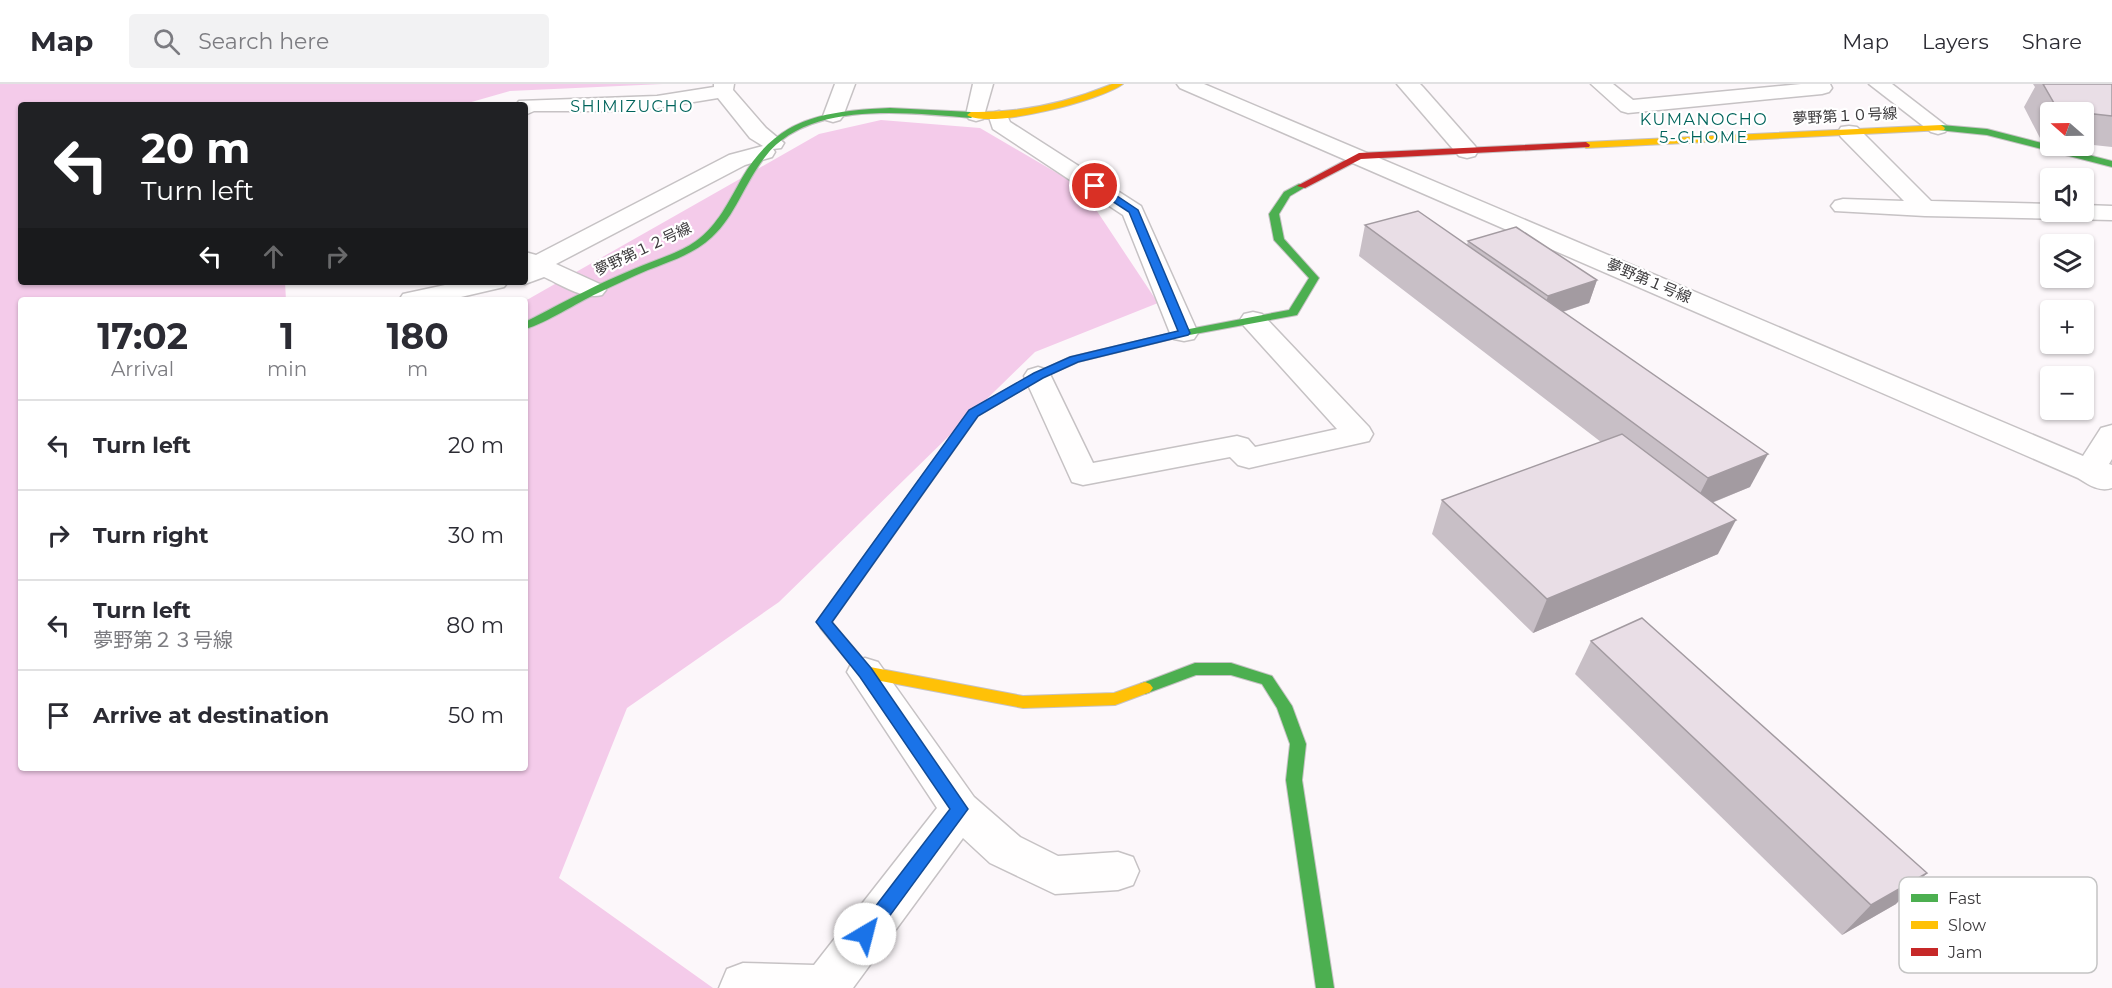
<!DOCTYPE html>
<meta charset="utf-8">
<style>
body{margin:0;font-family:Montserrat,"Noto Sans JP",sans-serif;background:#f2f2f3;color:#2b2b33;height:100vh;display:flex;flex-direction:column;font-size:22px;white-space:nowrap}
*{box-sizing:border-box;margin:0}
p{font-size:20px;color:#7c7c81}
.icon{flex:none;width:33px;height:33px;fill:none;stroke:currentColor;stroke-width:2;stroke-linecap:round;stroke-linejoin:round}
.map{position:relative;flex:1;overflow:hidden}
.panel{position:absolute;left:18px;top:213px;width:510px;height:474px;display:flex;flex-direction:column;background:#fff;border-radius:6px;box-shadow:0 2px 4px #0004}
.panel>*{flex:none}
.guide{position:absolute;left:18px;top:18px;width:510px;height:183px;border-radius:6px;box-shadow:0 2px 4px #0004;background:#202124;color:#fff;overflow:hidden}
.needle{width:39px;rotate:290deg}
.buttons{position:absolute;left:2040px;top:18px;display:grid;gap:12px}
.buttons a{display:grid;place-items:center;width:54px;height:54px;border-radius:6px;background:#fff;box-shadow:0 2px 4px #0004;font-size:30px}
.pin{position:absolute;display:grid;place-items:center;width:51px;height:51px;color:#fff;margin:-26px;border:3px solid #fff;border-radius:50%;box-shadow:0 2px 6px #0007}
.me{position:absolute;width:66px;margin:-33px;rotate:37deg;stroke-linejoin:round;filter:drop-shadow(0 0 4px #0008)}
.turn{display:flex;align-items:center;gap:21px;height:126px;padding:0 24px;font-size:27px}
.turn .icon{width:78px;height:78px;stroke-width:2.5}
.turn b{display:block;font-size:42px;line-height:51px}
.lanes{display:flex;align-items:center;height:57px;padding:0 24px;background:#0003;justify-content:center;gap:30px;direction:ltr}
.lanes .off{opacity:.35}
.eta{display:flex;justify-content:space-evenly;align-items:center;height:102px;text-align:center}
.eta b{font-size:36px;font-weight:700;line-height:42px}
ul{padding:0;list-style:none}
li{display:flex;align-items:center;gap:18px;height:90px;padding:0 24px;border-top:2px solid #e1e1e2}
li div{flex:1}
li b{display:block;font-size:22px}
li em{font-style:normal}
header{display:flex;align-items:center;gap:36px;box-sizing:border-box;height:84px;padding:0 30px;background:#fff;border-bottom:2px solid #e1e1e2}
header strong{font-size:28px}
nav{display:flex;gap:33px;margin-inline-start:auto;font-size:21px}
.search{width:420px;height:54px;background:#f2f2f3;display:flex;align-items:center;gap:15px;box-sizing:border-box;padding:0 21px;border-radius:6px;color:#7c7c81;font-size:22px}
.map>svg:first-child{display:block}
</style>
<header>
<strong>Map</strong>
<div class="search"><svg class="icon" aria-label="search" viewBox="0 0 24 24"><circle cx="10" cy="10" r="6"/><path d="M15 15l6 6"/></svg>Search here</div>
<nav><a>Map</a><a>Layers</a><a>Share</a></nav>
</header>
<div class="map">
<svg width="2112" height="904" viewBox="0 0 2112 904">
<rect width="100%" height="100%" fill="#fcf7fa"/>
<polygon fill="#f4cbea" points="0,0 663,0 510,7 461,21 21,21 21,198 285,198 286,216 21,216 21,684 525,684 525,217 819,50 881,36 980,44 1081,103 1158,219 1035,268 779,518 627,624 559,794 713,904 0,904"/>
<g fill="none" stroke-linecap="round" stroke-linejoin="round">
<g stroke="#c6c2c4" stroke-width="3">
<g id="street">
<path d="M714,0h20l-1,6 33,38 18,15 -3,5 -8,1 2,3 -3,5 -27,8 -189,99 46,21 4,5 -4,5c-19,5 -40,-10 -58,-18l-19,7 -7,-2h7v-30l11,3 193,-100 34,-9 -13,-8 -32,-40 -61,10 -47,3h-76l-9,4v-10h-9l3,-4 138,-5 57,-9z"/>
<polygon points="835,0 855,0 843,32 840,36 833,38 826,36 823,32"/>
<polygon points="973,0 993,0 983,35 976,37 969,35 966,31"/>
<path d="M1177,0h27l879,372 18,-28 11,-3v34l-3,5 3,1v23c-13,4 -23,-3 -34,-10l-898,-390z"/>
<polygon points="1397,0 1420,0 1423,3 1475,62 1478,67 1475,72 1467,74 1459,72"/>
<polygon points="1591,0 1613,0 1633,16 1801,0 1830,0 1832,4 1829,8 1822,10 1628,29 1621,27"/>
<polygon points="1869,0 1892,0 1949,44 1945,48 1938,50 1931,48"/>
<polygon points="999,27 1006,29 1010,38 1141,122 1198,249 1194,255 1184,257 1174,255 1170,249 1123,131 993,45 989,33 992,29"/>
<polygon points="1849,42 1857,43 1931,117 2050,120 2050,128 2084,128 2084,121 2112,122 2112,136 1925,132 1835,127 1831,122 1835,117 1843,115 1904,117 1841,53 1838,48 1841,43"/>
<polygon points="459,198 508,198 504,203 448,216 399,216 403,210"/>
<polygon points="1253,228 1262,230 1369,343 1373,350 1369,357 1249,384 1238,381 1230,373 1083,401 1072,398 1024,292 1028,286 1038,283 1048,286 1093,379 1237,352 1248,355 1255,363 1337,345 1244,242 1240,236 1244,230"/>
<polygon points="865,574 878,578 974,713 1020,753 1058,772 1118,768 1133,773 1139,787 1133,801 1118,806 1055,810 990,779 963,754 853,904 719,904 727,885 743,879 814,881 937,724 847,588 852,578"/>
</g>
</g>
<g stroke="#c6c2c4" stroke-width="2">
<g id="fast">
<path d="M890,24l81,4 4,3 -4,3c-63,-5 -163,-18 -206,39 -20,25 -29,58 -53,80 -18,17 -41,24 -64,33 -17,7 -33,15 -50,23 -22,10 -51,30 -73,36v-7l10,-5c32,-17 65,-34 99,-48 20,-9 44,-15 62,-28 22,-16 33,-40 46,-63 35,-61 83,-67 148,-70z"/>
<polygon points="1941,41 1987,45 2112,77 2112,83 1987,51 1938,46 1937,44"/>
<polygon points="1299,100 1307,102 1290,112 1279,130 1284,155 1319,194 1297,231 1184,252 1078,278 1042,294 978,332 832,538 833,541 831,545 821,545 817,538 819,534 970,326 1034,290 1070,273 1184,246 1289,226 1309,194 1274,156 1269,130 1284,108"/>
<polygon points="1195,579 1231,579 1272,592 1292,622 1306,660 1302,696 1334,904 1316,904 1286,696 1290,660 1277,624 1262,600 1231,591 1196,591 1145,610 1140,608 1137,604 1140,600"/>
</g>
</g>
<g stroke="#c6c2c4" stroke-width="2">
<g id="slow">
<path d="M1112,0h11c-21,16 -134,46 -156,31l4,-3c50,1 95,-9 141,-28z"/>
<polygon points="1941,41 1945,44 1944,46 1586,64 1582,61 1586,58"/>
<polygon points="826,536 831,537 870,583 1023,612 1114,609 1145,598 1150,600 1153,604 1150,608 1115,621 1023,624 865,594 860,592 821,545 819,541 821,537"/>
</g>
</g>
<g stroke="#c6c2c4" stroke-width="2">
<polygon id="jam" points="1586,58 1590,61 1589,63 1361,75 1305,104 1297,102 1359,69"/>
</g>
<use href="#street" fill="#fffefe" fill-rule="evenodd"/>
<use href="#fast" fill="#4caf50" fill-rule="evenodd"/>
<use href="#slow" fill="#ffc107" fill-rule="evenodd"/>
<use href="#jam" fill="#c62828" fill-rule="evenodd"/>
</g>
<g fill="#c8bfc6">
<polygon points="2033,0 2112,0 2112,63 2084,60 2084,28 2050,28 2050,55 2040,54 2024,23 2035,3"/>
<polygon points="1365,141 1467,161 1468,157 1597,196 1589,219 1563,228 1750,403 1712,419 1718,470 1533,549 1432,450 1442,416 1601,358 1359,172"/>
<polygon points="1591,557 1896,820 1842,851 1575,590"/>
</g>
<g fill="#a39ba1">
<polygon points="1597,196 1589,219 1540,235 1548,212"/>
<polygon points="1768,370 1750,403 1691,427 1708,394"/>
<polygon points="1736,436 1718,470 1533,549 1547,515"/>
<polygon points="1927,789 1896,820 1842,851 1871,821"/>
</g>
<g fill="#e9dee6" stroke="#a39ba1" stroke-width="1.5">
<polygon points="2043,0 2112,0 2112,32 2058,26"/>
<polygon points="1418,127 1768,370 1708,394 1365,141"/>
<polygon points="1516,143 1597,196 1548,212 1468,157"/>
<polygon points="1622,350 1736,436 1547,515 1442,416"/>
<polygon points="1642,534 1927,789 1871,821 1591,557"/>
</g>
<polygon fill="#1a73e8" stroke="#114b97" stroke-width="1.5" points="1092,100 1099,100 1138,126 1190,249 1188,251 1078,278 1043,294 978,332 832,538 871,584 968,725 872,856 865,859 859,856 856,850 859,844 950,725 860,593 816,538 969,326 1034,289 1070,273 1178,247 1129,128 1092,104"/>
<g text-anchor="middle" stroke-width="4.5" stroke-linejoin="round" paint-order="stroke">
<g font-size="15" fill="#3c3a3c" stroke="#fff">
<text transform="translate(1845 32) rotate(-3)" y="5">夢野第１０号線</text>
<text transform="translate(643 165) rotate(-25)" y="5">夢野第１２号線</text>
<text transform="translate(1649 197) rotate(23)" y="5">夢野第１号線</text>
</g>
<g font-size="16" letter-spacing="1.5" fill="#00645c" stroke="#fff">
<text x="632" y="28">SHIMIZUCHO</text>
<text x="1704" y="41">KUMANOCHO<tspan x="1704" dy="18">5-CHOME</tspan></text>
</g>
</g>
<rect x="1899" y="793" width="198" height="96" rx="9" fill="#fff" stroke="#c4c4c4" stroke-width="1.5"/>
<rect x="1911" y="810" width="27" height="8" fill="#4caf50"/>
<rect x="1911" y="837" width="27" height="8" fill="#ffc107"/>
<rect x="1911" y="864" width="27" height="8" fill="#c62828"/>
<g font-size="16" fill="#3c3a3c">
<text x="1948" y="820">Fast</text>
<text x="1948" y="847">Slow</text>
<text x="1948" y="874">Jam</text>
</g>
</svg>
<div class="buttons">
<a><svg class="needle" viewBox="-14 -14 28 28"><path d="M0-13l5 13h-10z" fill="#e53935"/><path d="M0 13l5-13h-10z" fill="#7c7c81"/></svg></a>
<a><svg class="icon" aria-label="sound" viewBox="0 0 24 24"><path d="M4 9h4l5-4v14l-5-4H4zM17 9q2 3 0 6"/></svg></a>
<a><svg class="icon" aria-label="layers" viewBox="0 0 24 24"><path d="M12 4l9 5-9 5-9-5zM3 14l9 5 9-5"/></svg></a>
<a>+</a>
<a>−</a>
</div>
<div class="pin" style="left:1095px;top:102px;background:#d93025"><svg class="icon" aria-label="arrive" viewBox="0 0 24 24"><path d="M6 21V4h12l-3 4 3 4H6"/></svg></div>
<svg class="me" style="left:865px;top:850px" viewBox="-20 -20 40 40"><circle r="19" fill="#fff"/><path d="M0-13L10 11 0 6-10 11z" fill="#1a73e8"/></svg>
<div class="guide">
<div class="turn"><svg class="icon" aria-label="left" viewBox="0 0 24 24"><path d="M17 20v-9H6M10 6l-5 5 5 5"/></svg><div><b>20 m</b>Turn left</div></div>
<div class="lanes"><svg class="icon" aria-label="left" viewBox="0 0 24 24"><path d="M17 20v-9H6M10 6l-5 5 5 5"/></svg><svg class="icon off" aria-label="ahead" viewBox="0 0 24 24"><path d="M12 20V5M6 11l6-6 6 6"/></svg><svg class="icon off" aria-label="right" viewBox="0 0 24 24"><path d="M7 20v-9h11M14 6l5 5-5 5"/></svg></div>
</div>
<section class="panel">
<div class="eta">
<div><b>17:02</b><p>Arrival</p></div>
<div><b>1</b><p>min</p></div>
<div><b>180</b><p>m</p></div>
</div>
<ul>
<li><svg class="icon" aria-label="left" viewBox="0 0 24 24"><path d="M17 20v-9H6M10 6l-5 5 5 5"/></svg><div><b>Turn left</b></div><em>20 m</em></li>
<li><svg class="icon" aria-label="right" viewBox="0 0 24 24"><path d="M7 20v-9h11M14 6l5 5-5 5"/></svg><div><b>Turn right</b></div><em>30 m</em></li>
<li><svg class="icon" aria-label="left" viewBox="0 0 24 24"><path d="M17 20v-9H6M10 6l-5 5 5 5"/></svg><div><b>Turn left</b><p>夢野第２３号線</p></div><em>80 m</em></li>
<li><svg class="icon" aria-label="arrive" viewBox="0 0 24 24"><path d="M6 21V4h12l-3 4 3 4H6"/></svg><div><b>Arrive at destination</b></div><em>50 m</em></li>
</ul>
</section>
</div>
